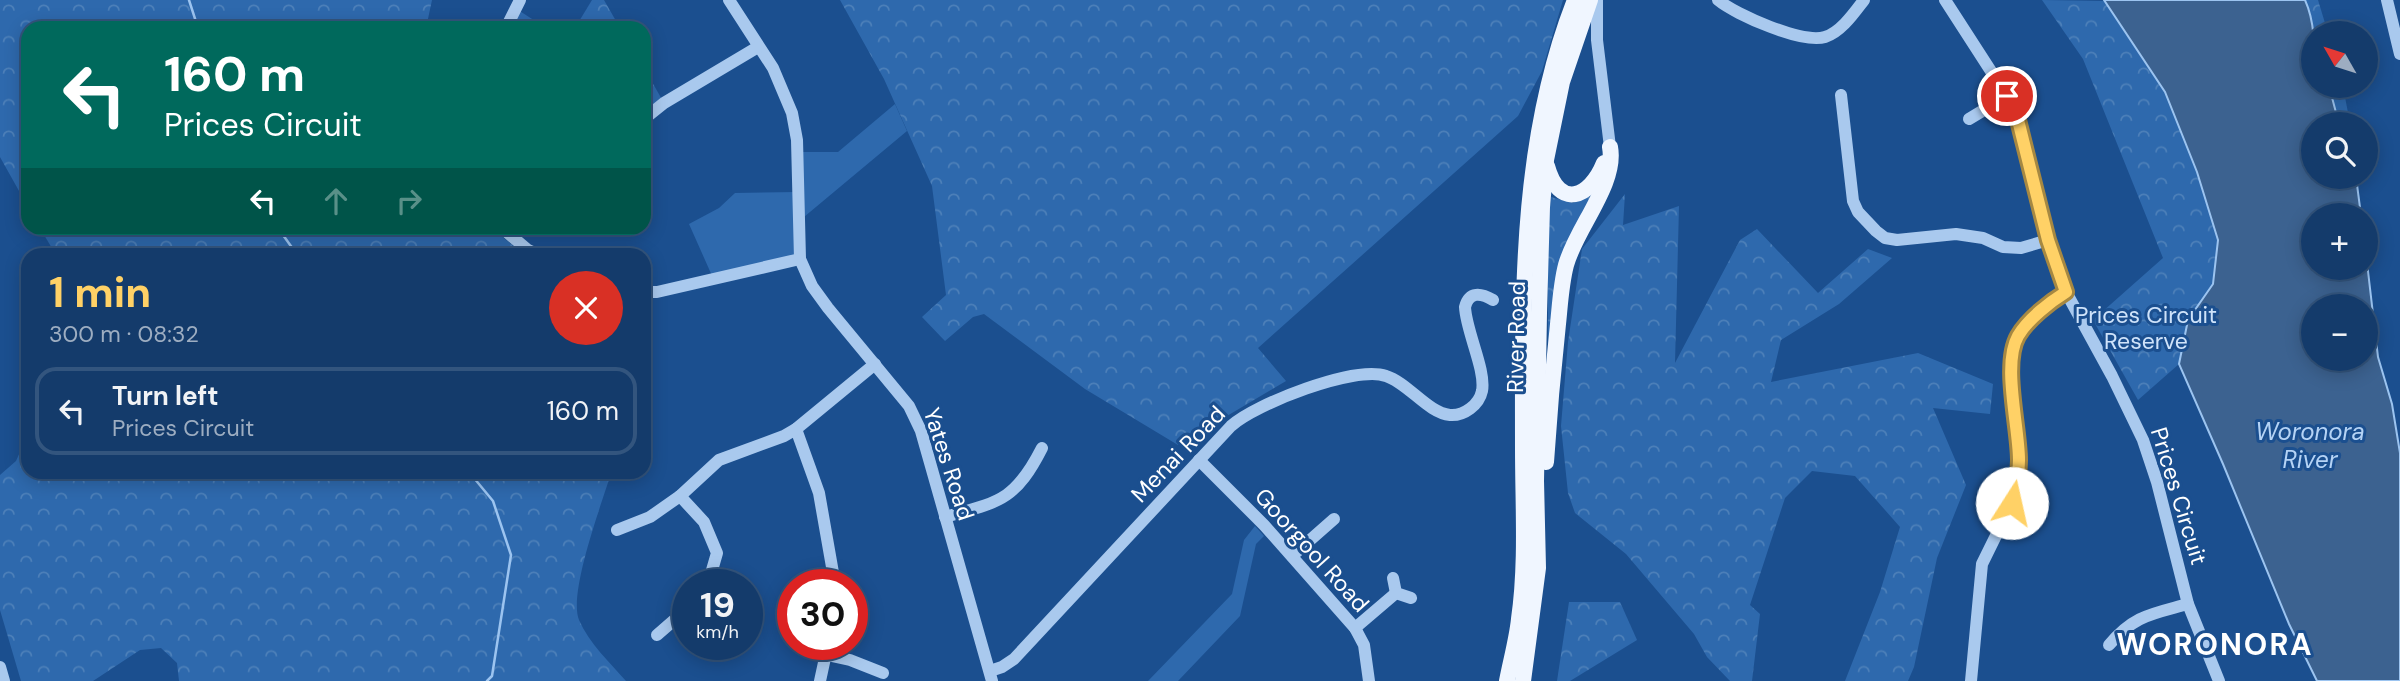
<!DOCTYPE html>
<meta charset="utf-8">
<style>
body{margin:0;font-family:"DM Sans",sans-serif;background:#214673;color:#f1f3f6;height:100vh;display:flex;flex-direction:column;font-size:26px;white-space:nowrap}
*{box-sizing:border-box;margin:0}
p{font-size:23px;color:#9dadc1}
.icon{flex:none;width:38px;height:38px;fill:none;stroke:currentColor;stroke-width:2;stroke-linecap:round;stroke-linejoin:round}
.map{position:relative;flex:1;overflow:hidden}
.drawer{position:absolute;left:21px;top:248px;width:630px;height:231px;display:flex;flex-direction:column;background:#143b6b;border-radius:21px;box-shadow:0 4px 18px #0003,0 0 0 2px #33557e}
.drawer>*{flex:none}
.guide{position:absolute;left:21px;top:21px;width:630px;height:214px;border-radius:21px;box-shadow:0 4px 18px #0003,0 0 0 2px #33557e;background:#00695c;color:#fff;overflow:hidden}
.needle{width:46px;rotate:309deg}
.buttons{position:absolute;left:2301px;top:21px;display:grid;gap:14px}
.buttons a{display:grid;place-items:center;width:77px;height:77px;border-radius:50%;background:#143b6b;box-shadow:0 4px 18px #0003,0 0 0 2px #33557e;font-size:35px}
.speed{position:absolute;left:672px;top:569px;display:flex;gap:14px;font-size:35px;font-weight:700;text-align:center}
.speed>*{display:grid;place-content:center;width:91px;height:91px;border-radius:50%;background:#143b6b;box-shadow:0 4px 18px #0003,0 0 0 2px #33557e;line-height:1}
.speed small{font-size:18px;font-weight:400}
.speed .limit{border:10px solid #d22;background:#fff;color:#111}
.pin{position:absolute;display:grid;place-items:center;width:60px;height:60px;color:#fff;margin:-30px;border:4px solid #fff;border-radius:50%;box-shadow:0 2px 7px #0007}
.me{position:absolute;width:77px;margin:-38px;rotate:10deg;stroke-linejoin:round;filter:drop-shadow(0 0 5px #0008)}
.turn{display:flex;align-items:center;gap:24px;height:147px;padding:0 28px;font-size:32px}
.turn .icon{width:91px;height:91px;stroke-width:2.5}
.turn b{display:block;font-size:49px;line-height:60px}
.lanes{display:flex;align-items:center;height:66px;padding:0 28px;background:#0003;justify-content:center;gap:35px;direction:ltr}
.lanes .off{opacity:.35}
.round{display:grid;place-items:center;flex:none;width:74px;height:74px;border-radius:37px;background:#214673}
.headline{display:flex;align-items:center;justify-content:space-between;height:119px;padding:0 28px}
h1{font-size:42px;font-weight:700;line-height:52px;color:#ffd166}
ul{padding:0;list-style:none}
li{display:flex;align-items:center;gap:21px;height:88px;margin:0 14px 10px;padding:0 14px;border:4px solid #33557e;border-radius:21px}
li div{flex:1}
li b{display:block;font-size:26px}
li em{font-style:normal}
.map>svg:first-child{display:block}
</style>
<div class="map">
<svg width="2400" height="681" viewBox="0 0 2400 681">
<defs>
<pattern id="forest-crowns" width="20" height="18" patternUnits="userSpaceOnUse" patternTransform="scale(1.75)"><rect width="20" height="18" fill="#2e69ad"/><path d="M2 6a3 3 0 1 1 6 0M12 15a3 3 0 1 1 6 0" fill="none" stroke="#4d80b9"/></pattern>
</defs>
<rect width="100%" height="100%" fill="#1b4f8f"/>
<g fill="#2e69ad">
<polygon points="895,104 907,131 798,222 800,259 713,278 689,224 719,208 735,193 798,192 798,152 838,152"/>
<polygon points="1255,526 1264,536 1256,544 1240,616 1178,681 1148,681 1232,594 1244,540"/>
</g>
<g fill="url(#forest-crowns)">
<polygon points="0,0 432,0 426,28 28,28 28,207 0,157"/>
<polygon points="592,0 604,0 620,28 575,28"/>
<polygon points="840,0 1563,0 1542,71 1518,116 1258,348 1286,381 1178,445 1085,389 984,314 973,317 945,341 922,317 946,295 932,186 884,79"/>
<polygon points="2042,0 2105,1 2165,92 2197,172 2218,240 2213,284 2188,320 2179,364 2138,400 2093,320 2163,258 2083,59"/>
<polygon points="2305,0 2318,0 2328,33 2314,33 2313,37 2310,10"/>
<polygon points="515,8 546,28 528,28 511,17"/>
<polygon points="644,68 664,103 644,119"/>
<polygon points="2329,86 2343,86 2350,124 2339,124"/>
<polygon points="1593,193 1548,345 1548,224 1551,197 1573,203"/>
<polygon points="1625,194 1623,225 1679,206 1675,363 1740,240 1757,229 1818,293 1868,249 1892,258 1839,304 1781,340 1771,382 1918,353 1993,384 1990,414 1933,408 1966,485 1937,558 1914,667 1908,681 1845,681 1880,592 1900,527 1855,476 1812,471 1785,498 1750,605 1760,614 1752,681 1730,681 1707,657 1694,634 1626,554 1575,513 1568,493 1561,426 1568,342 1582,249"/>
<polygon points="40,228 491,228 525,255 56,255"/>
<path d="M28,434v38l583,1c-9,30 -43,120 -32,147 10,23 31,43 47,61h-447l-2,-18 -16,-15 -21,2 -47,31h-72l-21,-71v-135l16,-14z"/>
<polygon points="1569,602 1620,602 1637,640 1570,681 1557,681"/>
</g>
<path fill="#3c6290" stroke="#9cc4f0" stroke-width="2" fill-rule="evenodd" d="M2104,0h201c12,26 9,58 9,86h15l10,38h-25v53h42l5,38h-47v53h52v-14l12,103 14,47 8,49v228h-83l-28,-57 -66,-160 -44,-100 9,-44 25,-36 5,-44 -21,-68 -32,-80zM2314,306h52v53h-52z"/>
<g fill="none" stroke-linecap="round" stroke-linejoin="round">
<g stroke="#9cc4f0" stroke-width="2.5">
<polyline points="189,0 198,28"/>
<polyline points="278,228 298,256"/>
<polyline points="469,472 493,501 511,555 492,676 487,681"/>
</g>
<g stroke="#a9c9ee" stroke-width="12">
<polyline points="729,0 773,68 792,113 797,140 800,259 812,286 828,308 909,406 921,431 992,681"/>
<polyline points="1597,0 1597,40 1610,147"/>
<path d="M1718,0c18,15 85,44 107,37 16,-5 29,-24 39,-37"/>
<polyline points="1945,0 2007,96 2017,115 2054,258 2066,292 2112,376 2143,440 2157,482 2188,604 2219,681"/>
<polyline points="2387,0 2400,54"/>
<polyline points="506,28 520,0"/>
<polyline points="1841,95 1853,201 1858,212 1876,231 1885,238 1897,240 1956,234 1983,238 2003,247 2021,248 2048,240"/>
<polyline points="644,119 664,103 758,47"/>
<polyline points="1969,119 2007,96"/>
<polyline points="502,228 528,250 541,256"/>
<polyline points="644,292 657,292 800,259"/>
<polyline points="796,429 819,493 835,584"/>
<polyline points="1199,460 1264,525 1355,628 1364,645 1369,681"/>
<polyline points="680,496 704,522 717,553 708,584"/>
<path d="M945,517c54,-15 70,-16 97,-69"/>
<polyline points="617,530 650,517 680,496 719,460 784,436 796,429 875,364"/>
<polyline points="1292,556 1334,519"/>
<polyline points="1393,578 1396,593 1411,598"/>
<polyline points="1355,628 1396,593"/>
<polyline points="657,635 688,608"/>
<path d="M2109,645c25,-30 43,-31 79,-41"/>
<polyline points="827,655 850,660 883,673"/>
<polyline points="0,667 4,681"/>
<path d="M990,671l12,-4 12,-8 217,-233c24,-22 124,-61 155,-50 22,7 42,37 64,39 14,1 29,-10 32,-24 4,-21 -16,-60 -17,-84 4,-16 16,-14 28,-7"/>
<polyline points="820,681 828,644"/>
<polyline points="1971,681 1982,564 2012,503 2019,470 2013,387 2014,347 2023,329 2066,292"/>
</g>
<g stroke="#f0f6ff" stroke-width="16">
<path d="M1547,166c12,44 43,32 57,-3"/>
<path d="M1546,462c3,-46 7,-92 12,-138 2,-19 3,-40 8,-59 10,-37 51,-81 44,-118"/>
<path d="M1507,681c4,-21 10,-42 12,-62 8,-56 4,-113 4,-170 0,-150 -4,-307 52,-449"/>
<polyline points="1523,681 1538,568 1536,481 1539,313 1542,207 1546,160 1562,82 1590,0"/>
</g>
</g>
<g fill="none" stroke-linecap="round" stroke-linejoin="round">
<g stroke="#a68842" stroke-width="18">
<path id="route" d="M2007,96l10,20 31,124 18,52c-16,10 -38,27 -48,44 -16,28 1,91 1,124 0,14 -3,29 -7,43"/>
</g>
<use href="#route" stroke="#ffd166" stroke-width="12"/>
</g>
<g text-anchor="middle" stroke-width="6" stroke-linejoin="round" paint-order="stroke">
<g font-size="23" fill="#cfe3fa" stroke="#1b4f8f">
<text x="2146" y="323">Prices Circuit<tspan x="2146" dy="26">Reserve</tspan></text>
</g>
<g font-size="23" fill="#fff" stroke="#1b4f8f">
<text transform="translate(1516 337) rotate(-89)" y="8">River Road</text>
<text transform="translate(1178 454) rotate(-46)" y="8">Menai Road</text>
<text transform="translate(949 464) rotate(72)" y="8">Yates Road</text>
<text transform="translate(2179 496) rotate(73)" y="8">Prices Circuit</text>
<text transform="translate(1312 550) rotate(48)" y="8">Goorgool Road</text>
</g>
<g font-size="24" font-style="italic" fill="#b5d3f5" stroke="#1b4f8f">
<text x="2310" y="440">Woronora<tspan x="2310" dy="28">River</tspan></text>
</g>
<g font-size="30" font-weight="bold" letter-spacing="2" fill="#fff" stroke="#1b4f8f">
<text x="2215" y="655">WORONORA</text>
</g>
</g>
</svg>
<div class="buttons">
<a><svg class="needle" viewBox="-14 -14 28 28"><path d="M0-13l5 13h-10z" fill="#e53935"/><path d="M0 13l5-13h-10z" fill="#9dadc1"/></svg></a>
<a><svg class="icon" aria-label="search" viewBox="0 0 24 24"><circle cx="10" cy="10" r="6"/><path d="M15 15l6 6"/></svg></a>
<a>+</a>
<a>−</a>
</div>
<div class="speed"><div>19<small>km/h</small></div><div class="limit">30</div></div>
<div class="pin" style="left:2007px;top:96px;background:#d93025"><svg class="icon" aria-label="arrive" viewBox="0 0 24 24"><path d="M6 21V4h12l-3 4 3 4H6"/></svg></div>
<svg class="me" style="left:2012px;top:503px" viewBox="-20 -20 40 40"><circle r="19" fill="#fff"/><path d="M0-13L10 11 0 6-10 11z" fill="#ffd166"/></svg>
<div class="guide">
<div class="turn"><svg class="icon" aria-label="left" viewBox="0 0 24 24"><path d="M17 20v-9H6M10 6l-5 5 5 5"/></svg><div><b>160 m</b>Prices Circuit</div></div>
<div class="lanes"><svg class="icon" aria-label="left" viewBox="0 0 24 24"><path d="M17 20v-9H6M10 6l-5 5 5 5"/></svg><svg class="icon off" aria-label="ahead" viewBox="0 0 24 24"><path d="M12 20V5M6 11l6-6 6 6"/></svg><svg class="icon off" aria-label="right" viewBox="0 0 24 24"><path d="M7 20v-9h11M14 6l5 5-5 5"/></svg></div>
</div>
<section class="drawer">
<div class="headline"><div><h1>1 min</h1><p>300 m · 08:32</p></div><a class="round" style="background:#d93025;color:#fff"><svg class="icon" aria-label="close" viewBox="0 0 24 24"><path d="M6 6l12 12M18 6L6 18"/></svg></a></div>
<ul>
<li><svg class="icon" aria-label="left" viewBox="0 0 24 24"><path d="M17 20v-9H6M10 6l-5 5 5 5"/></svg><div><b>Turn left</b><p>Prices Circuit</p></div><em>160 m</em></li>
</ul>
</section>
</div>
